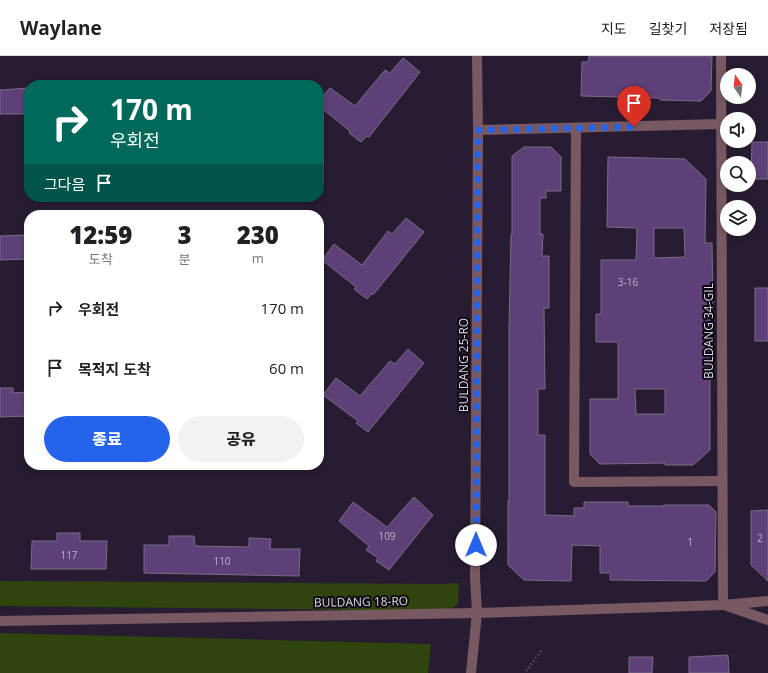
<!DOCTYPE html>
<html lang="ko">
<meta charset="utf-8">
<style>
body{margin:0;font-family:"Open Sans","Noto Sans KR",sans-serif;background:#f2f2f2;color:#202124;height:100vh;display:flex;flex-direction:column;font-size:15px;white-space:nowrap}
*{box-sizing:border-box;margin:0}
p{font-size:13px;color:#757577}
.icon{flex:none;width:22px;height:22px;fill:none;stroke:currentColor;stroke-width:2;stroke-linecap:round;stroke-linejoin:round}
.map{position:relative;flex:1;overflow:hidden}
.sheet{position:absolute;left:24px;top:154px;width:300px;height:260px;display:flex;flex-direction:column;background:#fff;border-radius:16px;box-shadow:0 2px 6px #0003}
.sheet>*{flex:none}
.guide{position:absolute;left:24px;top:24px;width:300px;height:122px;border-radius:16px;box-shadow:0 2px 6px #0003;background:#00695c;color:#fff;overflow:hidden}
.needle{width:26px;rotate:346deg}
.controls{position:absolute;left:720px;top:12px;display:grid;gap:8px}
.controls a{display:grid;place-items:center;width:36px;height:36px;border-radius:50%;background:#fff;box-shadow:0 2px 6px #0003;font-size:20px}
.pin{position:absolute;display:grid;place-items:center;width:34px;height:34px;color:#fff;margin:-41px -17px;border-radius:50% 50% 50% 0;rotate:-45deg;box-shadow:0 0 4px #0007}
.pin .icon{rotate:45deg}
.me{position:absolute;width:44px;margin:-22px;rotate:0deg;stroke-linejoin:round;filter:drop-shadow(0 0 3px #0008)}
.turn{display:flex;align-items:center;gap:14px;height:84px;padding:0 20px;font-size:18px}
.turn .icon{width:52px;height:52px;stroke-width:2.5}
.turn b{display:block;font-size:28px;line-height:34px}
.then{display:flex;align-items:center;height:38px;padding:0 20px;background:#0003;gap:8px;font-size:15px}
.eta{display:flex;justify-content:space-evenly;align-items:center;height:68px;text-align:center}
.eta b{font-size:24px;font-weight:800;line-height:28px}
.action{display:flex;gap:8px;margin-top:auto;padding:8px 20px}
.action a{flex:1;height:46px;border-radius:24px;background:#2563eb;color:#fff;font-size:16px;font-weight:800;line-height:46px;text-align:center}
.action a+a{background:#f2f2f2;color:#202124}
ul{padding:0;list-style:none}
li{display:flex;align-items:center;gap:12px;height:60px;padding:0 20px}
li div{flex:1}
li b{display:block;font-size:15px}
li em{font-style:normal}
header{display:flex;align-items:center;gap:24px;box-sizing:border-box;height:56px;padding:0 20px;background:#fff;border-bottom:1px solid #e0e0e0}
header strong{font-size:19px}
nav{display:flex;gap:22px;margin-inline-start:auto;font-size:14px}
.map>svg:first-child{display:block}
</style>
<header>
<strong>Waylane</strong>
<nav><a>지도</a><a>길찾기</a><a>저장됨</a></nav>
</header>
<div class="map">
<svg width="768" height="617" viewBox="0 0 768 617">
<rect width="100%" height="100%" fill="#281c32"/>
<g fill="#30450d">
<polygon points="0,525 441,528 459,527 458,548 449,555 0,550"/>
<polygon points="0,577 431,588 428,617 0,617"/>
</g>
<g fill="#5d4077" stroke="#796c86" fill-rule="evenodd">
<polygon points="589,0 712,0 711,35 701,45 660,44 660,42 581,40 582,6 588,6"/>
<polygon points="403,2 420,16 369,81 366,80 361,86 349,77 350,75 319,50 319,45 330,32 355,50 385,14 390,17"/>
<polygon points="29,32 29,58 0,58 0,34"/>
<polygon points="752,86 768,86 768,123 751,123"/>
<polygon points="524,91 551,91 561,101 561,135 546,135 546,142 540,142 540,178 543,178 542,200 549,200 549,252 544,252 545,333 538,333 538,379 545,379 545,459 574,460 574,452 584,452 584,446 628,446 628,450 664,450 664,449 709,449 716,456 715,516 706,525 610,524 610,517 600,517 600,490 572,489 571,525 524,524 508,509 508,445 509,445 509,274 511,178 512,178 512,100"/>
<path d="M608,101l77,2 21,20 -1,64h7l1,60h-3v147l-17,15h-28v-2l-65,1 -10,-10v-55h28v-57h-22v-28h5v-54h35l1,-32 -30,-1zM654,172h30l1,29 -31,1zM635,333h30v25h-29z"/>
<polygon points="406,162 424,176 373,239 372,237 367,243 354,233 356,231 322,204 334,188 362,209 388,175 392,178"/>
<polygon points="25,179 26,203 0,204 0,180"/>
<rect x="755" y="232" width="13" height="53"/>
<polygon points="408,293 424,307 368,376 356,367 358,365 323,339 336,322 360,340 390,305 395,308"/>
<polygon points="0,332 13,332 13,337 29,336 29,360 0,361"/>
<polygon points="414,441 433,459 389,514 376,505 378,502 366,494 369,490 339,465 353,446 387,471"/>
<polygon points="768,454 768,525 751,509 751,455"/>
<polygon points="57,477 80,477 80,485 107,485 106,513 31,513 32,485 57,485"/>
<polygon points="169,480 194,480 195,490 249,491 249,482 271,483 270,493 300,493 299,520 144,517 144,489 169,489"/>
<polygon points="728,599 729,617 689,617 689,601"/>
<polygon points="629,601 653,601 652,617 629,617"/>
</g>
<g fill="none" stroke-linecap="round" stroke-linejoin="round">
<polyline stroke="#6c6275" stroke-width="2.5" stroke-dasharray="1 3" stroke-linecap="butt" points="526,615 541,595"/>
<g stroke="#785962" stroke-width="10">
<polyline points="721,0 723,549"/>
<polyline points="576,72 574,426 722,425"/>
<polyline points="478,74 721,68"/>
<polyline points="727,550 768,564"/>
<polyline points="0,565 477,557 723,549 768,545"/>
<polyline points="471,617 477,557 475,521 478,74 477,0"/>
</g>
</g>
<g fill="none" stroke-linecap="round" stroke-linejoin="round">
<polyline stroke="#2563eb" stroke-width="7" stroke-dasharray="0 12.6" points="476,489 478,74 634,71"/>
</g>
<g text-anchor="middle" stroke-width="4" stroke-linejoin="round" paint-order="stroke">
<g font-size="10" fill="#beb2cb">
<text x="628" y="230">3-16</text>
<text x="387" y="484">109</text>
<text x="760" y="486">2</text>
<text x="690" y="490">1</text>
<text x="69" y="503">117</text>
<text x="222" y="509">110</text>
</g>
<g font-size="12" fill="#dfd8e7" stroke="#0e0913">
<text transform="translate(709 275) rotate(-90)" y="4">BULDANG 34-GIL</text>
<text transform="translate(464 309) rotate(-90)" y="4">BULDANG 25-RO</text>
<text transform="translate(361 546) rotate(-1)" y="4">BULDANG 18-RO</text>
</g>
</g>
</svg>
<div class="controls">
<a><svg class="needle" viewBox="-14 -14 28 28"><path d="M0-13l5 13h-10z" fill="#e53935"/><path d="M0 13l5-13h-10z" fill="#757577"/></svg></a>
<a><svg class="icon" aria-label="sound" viewBox="0 0 24 24"><path d="M4 9h4l5-4v14l-5-4H4zM17 9q2 3 0 6"/></svg></a>
<a><svg class="icon" aria-label="search" viewBox="0 0 24 24"><circle cx="10" cy="10" r="6"/><path d="M15 15l6 6"/></svg></a>
<a><svg class="icon" aria-label="layers" viewBox="0 0 24 24"><path d="M12 4l9 5-9 5-9-5zM3 14l9 5 9-5"/></svg></a>
</div>
<div class="pin" style="left:634px;top:71px;background:#d93025"><svg class="icon" aria-label="arrive" viewBox="0 0 24 24"><path d="M6 21V4h12l-3 4 3 4H6"/></svg></div>
<svg class="me" style="left:476px;top:489px" viewBox="-20 -20 40 40"><circle r="19" fill="#fff"/><path d="M0-13L10 11 0 6-10 11z" fill="#2563eb"/></svg>
<div class="guide">
<div class="turn"><svg class="icon" aria-label="right" viewBox="0 0 24 24"><path d="M7 20v-9h11M14 6l5 5-5 5"/></svg><div><b>170 m</b>우회전</div></div>
<div class="then">그다음<svg class="icon" aria-label="arrive" viewBox="0 0 24 24"><path d="M6 21V4h12l-3 4 3 4H6"/></svg></div>
</div>
<section class="sheet">
<div class="eta">
<div><b>12:59</b><p>도착</p></div>
<div><b>3</b><p>분</p></div>
<div><b>230</b><p>m</p></div>
</div>
<ul>
<li><svg class="icon" aria-label="right" viewBox="0 0 24 24"><path d="M7 20v-9h11M14 6l5 5-5 5"/></svg><div><b>우회전</b></div><em>170 m</em></li>
<li><svg class="icon" aria-label="arrive" viewBox="0 0 24 24"><path d="M6 21V4h12l-3 4 3 4H6"/></svg><div><b>목적지 도착</b></div><em>60 m</em></li>
</ul>
<div class="action"><a>종료</a><a>공유</a></div>
</section>
</div>
